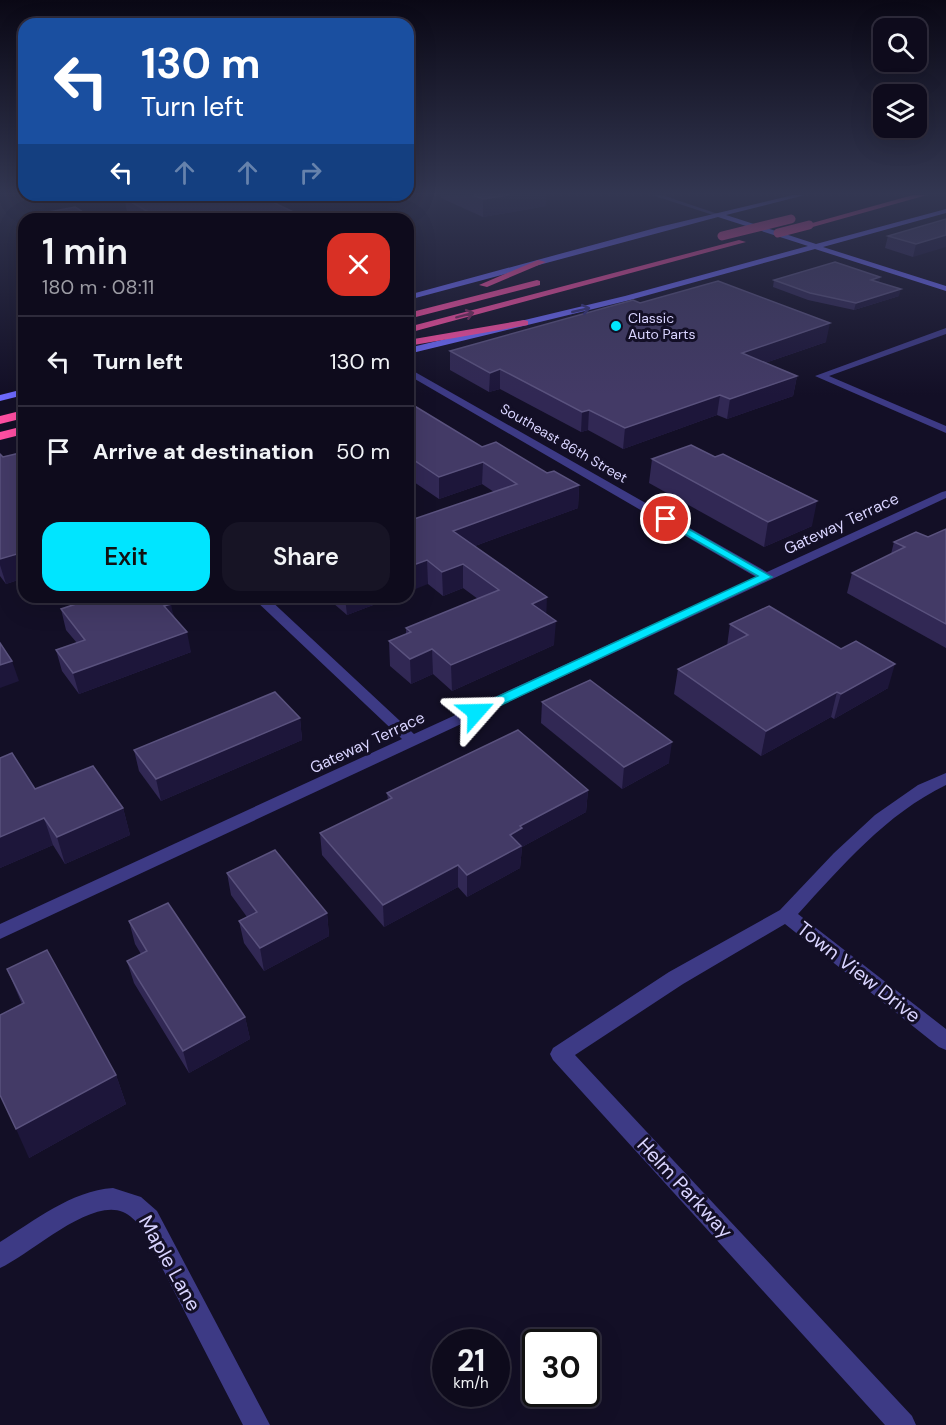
<!DOCTYPE html>
<meta charset="utf-8">
<style>
body{margin:0;font-family:"DM Sans",sans-serif;background:#171425;color:#f1f3f6;height:100vh;display:flex;flex-direction:column;font-size:22px;white-space:nowrap}
*{box-sizing:border-box;margin:0}
p{font-size:20px;color:#9b9ba3}
.icon{flex:none;width:33px;height:33px;fill:none;stroke:currentColor;stroke-width:2;stroke-linecap:round;stroke-linejoin:round}
.map{position:relative;flex:1;overflow:hidden}
.side{position:absolute;left:18px;top:213px;width:396px;height:390px;display:flex;flex-direction:column;background:#0e0b1c;border-radius:18px;box-shadow:0 6px 24px #0002,0 0 0 2px #2e2b3b}
.side>*{flex:none}
.hud{position:absolute;left:18px;top:18px;width:396px;height:183px;border-radius:18px;box-shadow:0 6px 24px #0002,0 0 0 2px #2e2b3b;background:#1a4fa0;color:#fff;overflow:hidden}
.controls{position:absolute;left:873px;top:18px;display:grid;gap:12px}
.controls a{display:grid;place-items:center;width:54px;height:54px;border-radius:12px;background:#0e0b1c;box-shadow:0 6px 24px #0002,0 0 0 2px #2e2b3b;font-size:30px}
.speed{position:absolute;left:432px;top:1329px;display:flex;gap:12px;font-size:30px;font-weight:700;text-align:center}
.speed>*{display:grid;place-content:center;width:78px;height:78px;border-radius:50%;background:#0e0b1c;box-shadow:0 6px 24px #0002,0 0 0 2px #2e2b3b;line-height:1}
.speed small{font-size:15px;font-weight:400}
.speed .limit{border:3px solid #111;border-radius:9px;background:#fff;color:#111}
.pin{position:absolute;display:grid;place-items:center;width:51px;height:51px;color:#fff;margin:-26px;border:3px solid #fff;border-radius:50%;box-shadow:0 2px 6px #0007}
.me{position:absolute;width:66px;margin:-33px;rotate:65deg;stroke-linejoin:round;filter:drop-shadow(0 0 4px #0008)}
.turn{display:flex;align-items:center;gap:21px;height:126px;padding:0 24px;font-size:27px}
.turn .icon{width:78px;height:78px;stroke-width:2.5}
.turn b{display:block;font-size:42px;line-height:51px}
.lanes{display:flex;align-items:center;height:57px;padding:0 24px;background:#0003;justify-content:center;gap:30px;direction:ltr}
.lanes .off{opacity:.35}
.round{display:grid;place-items:center;flex:none;width:63px;height:63px;border-radius:18px;background:#171425}
.summary{display:flex;align-items:center;justify-content:space-between;height:102px;padding:0 24px}
h1{font-size:36px;font-weight:600;line-height:45px}
.button{display:flex;gap:12px;margin-top:auto;padding:12px 24px}
.button a{flex:1;height:69px;border-radius:18px;background:#00e5ff;color:#111;font-size:24px;font-weight:600;line-height:69px;text-align:center}
.button a+a{background:#171425;color:#f1f3f6}
ul{padding:0;list-style:none}
li{display:flex;align-items:center;gap:18px;height:90px;padding:0 24px;border-top:2px solid #2e2b3b}
li div{flex:1}
li b{display:block;font-size:22px}
li em{font-style:normal}
.map>svg:first-child{display:block}
</style>
<div class="map">
<svg width="946" height="1425" viewBox="0 0 946 1425">
<rect width="100%" height="100%" fill="#130f26"/>
<g fill="none" stroke-linecap="round" stroke-linejoin="round">
<g fill="#3d3a85" fill-rule="evenodd">
<polygon points="946,328 946,334 829,376 946,426 946,433 815,376"/>
<polygon points="408,368 767,572 942,492 946,491 946,498 0,939 0,924 402,739 252,597 267,597 414,734 756,577 408,375"/>
<path d="M946,773v12c-60,29 -104,81 -148,129l148,115v21l-7,-3 -154,-123 -102,60 -108,71 337,361 4,9h-31l-332,-365 -3,-6 3,-6 116,-76 111,-62 54,-57 41,-38 43,-30z"/>
<path d="M113,1188l28,9 16,14 113,214h-27l-102,-198c-5,-6 -11,-12 -18,-15 -34,-14 -93,43 -123,56v-26c34,-21 71,-51 113,-54z"/>
</g>
<polygon fill="#3d3a85" fill-rule="evenodd" points="652,195 662,195 721,215 716,216"/>
<g fill="#6f6bff" fill-rule="evenodd">
<polygon points="793,195 805,195 726,215 816,244 946,209 946,213 823,247 946,286 946,291 815,249 630,300 408,354 408,348 625,296 808,246 718,217 408,300 408,295 659,227"/>
<polygon points="24,389 24,395 0,401 0,395"/>
</g>
<g fill="#ff4fa3" fill-rule="evenodd">
<polygon points="913,195 927,195 809,228 805,225"/>
<polygon points="739,240 746,242 408,333 408,327"/>
<polygon points="538,260 546,262 487,287 479,285"/>
<polygon points="537,280 540,281 540,285 408,319 408,313"/>
<polygon points="524,320 528,321 528,325 408,346 408,340"/>
<polygon points="24,410 24,418 0,424 0,416"/>
<polygon points="24,426 24,434 0,440 0,432"/>
</g>
<g stroke="#ff4fa3" stroke-width="9">
<polyline points="778,233 809,225"/>
<polyline points="722,236 791,219"/>
</g>
</g>
<g fill="#312854">
<polygon points="258,195 132,214 127,211 124,198"/>
<polygon points="441,195 546,195 546,206 483,217 441,198"/>
<polygon points="49,212 94,219 51,219"/>
<polygon points="946,219 913,257 885,248 888,236"/>
<polygon points="880,277 879,282 899,296 854,310 808,300 773,287 774,280"/>
<polygon points="640,303 826,342 765,363 797,376 793,396 727,419 717,415 623,449 588,430 581,432 500,389 489,392 450,370 450,351"/>
<polygon points="408,402 482,447 579,485 578,508 475,546 546,614 554,645 452,691 433,674 411,684 390,666 389,641 406,634 406,628 478,599 463,588 443,596 428,584 408,521 494,492 482,484 439,499 408,478"/>
<polygon points="24,452 24,578 6,584 0,576 0,454 3,457"/>
<polygon points="652,459 812,526 764,547 649,483"/>
<polygon points="946,529 946,648 847,593 852,573 891,554 894,542 928,537"/>
<polygon points="96,597 165,597 191,652 79,694 62,671 56,650 77,643 66,630 61,609"/>
<polygon points="326,597 394,597 347,615"/>
<polygon points="730,624 888,688 834,719 831,717 761,756 674,694 678,669 727,646"/>
<polygon points="542,702 669,763 622,789 541,723"/>
<polygon points="300,718 302,740 161,801 139,771 134,750"/>
<polygon points="0,758 35,789 123,808 130,835 65,864 53,845 0,868"/>
<polygon points="588,790 586,812 522,847 520,868 467,897 458,887 384,927 322,855 320,833 388,800 387,793"/>
<polygon points="227,873 327,913 329,936 264,971 244,943 239,921 247,917 231,895"/>
<polygon points="129,921 245,1017 250,1039 189,1073 134,983 127,961 141,954 135,944"/>
<polygon points="7,969 116,1075 126,1104 29,1158 22,1004"/>
</g>
<g fill="#1d163a">
<polygon points="509,195 546,195 546,206 483,217 483,199"/>
<polygon points="946,235 946,247 913,257 916,244"/>
<polygon points="880,277 878,284 871,280"/>
<polygon points="901,289 899,296 854,310 856,303"/>
<polygon points="830,323 826,342 739,372 742,353"/>
<polygon points="500,369 500,389 489,392 490,373"/>
<polygon points="797,376 793,396 727,419 730,399"/>
<polygon points="720,395 717,415 623,449 625,428"/>
<polygon points="589,410 588,430 581,432 582,412"/>
<polygon points="483,462 482,484 439,499 439,477"/>
<polygon points="579,485 578,508 453,554 453,531"/>
<polygon points="817,501 812,526 764,547 768,522"/>
<polygon points="24,552 24,578 6,584 0,565 0,559"/>
<polygon points="427,560 428,584 408,592 408,567"/>
<polygon points="463,564 463,588 443,596 442,572"/>
<polygon points="345,597 394,597 347,615"/>
<polygon points="547,597 546,622 532,604"/>
<polygon points="171,604 175,624 164,606"/>
<polygon points="556,621 554,645 452,691 451,665"/>
<polygon points="187,632 191,652 79,694 73,673"/>
<polygon points="432,649 433,674 411,684 410,659"/>
<polygon points="12,661 19,681 0,688 0,665"/>
<polygon points="895,664 888,688 834,719 841,694"/>
<polygon points="837,692 831,717 761,756 766,731"/>
<polygon points="300,718 302,740 161,801 156,779"/>
<polygon points="672,742 669,763 622,789 624,767"/>
<polygon points="588,790 586,812 522,847 520,868 467,897 467,875 510,835 520,826"/>
<polygon points="123,808 130,835 65,864 57,837"/>
<polygon points="44,818 53,845 0,868 0,837"/>
<polygon points="458,865 458,887 384,927 383,905"/>
<polygon points="327,913 329,936 264,971 260,948"/>
<polygon points="245,1017 250,1039 189,1073 183,1051"/>
<polygon points="116,1075 126,1104 29,1158 16,1129"/>
</g>
<g fill="#433a66" stroke="#5a527e" stroke-width="1.5">
<polygon points="140,195 258,195 308,219 103,219 147,211 124,198"/>
<polygon points="473,195 509,195 483,199"/>
<polygon points="75,207 94,219 60,219 49,212"/>
<polygon points="946,219 946,235 916,244 888,236"/>
<polygon points="835,262 880,277 871,280 901,289 856,303 810,293 774,280"/>
<polygon points="718,281 830,323 742,353 797,376 730,399 720,395 625,428 589,410 582,412 500,369 490,373 450,351 633,300 640,303"/>
<polygon points="408,402 482,447 496,442 547,473 554,471 579,485 453,531 547,597 532,604 556,621 451,665 432,649 410,659 389,641 411,632 406,628 499,590 463,564 442,572 427,560 408,567 408,521 517,484 483,462 439,477 408,456"/>
<polygon points="691,445 715,457 723,454 817,501 768,522 652,459"/>
<polygon points="24,452 24,552 0,559 0,454 3,457"/>
<polygon points="946,529 946,624 852,573 905,547 894,542 916,532 928,537"/>
<polygon points="97,597 165,597 171,604 164,606 187,632 73,673 56,650 85,640 61,609"/>
<polygon points="769,606 841,649 856,641 895,664 841,694 837,692 766,731 678,669 748,635 730,624"/>
<polygon points="0,643 12,661 0,665"/>
<polygon points="590,680 672,742 624,767 542,702"/>
<polygon points="275,692 300,718 156,779 134,750"/>
<polygon points="518,730 588,790 520,826 522,828 510,835 521,846 467,875 458,865 383,905 320,833 392,798 387,793"/>
<polygon points="12,753 35,789 93,766 123,808 57,837 44,818 0,837 0,758"/>
<polygon points="275,850 327,913 260,948 239,921 257,912 227,873"/>
<polygon points="168,903 245,1017 183,1051 127,961 147,951 129,921"/>
<polygon points="47,950 116,1075 16,1129 0,1095 0,1015 24,1003 7,969"/>
</g>
<defs><path id="oneway-shaft" d="M-6 0H5M1.5-3L5.5 0L1.5 3" fill="none" stroke-width="1.6" stroke-linecap="round" stroke-linejoin="round" transform="scale(1.5)"/></defs>
<use stroke="#38347d" href="#oneway-shaft" transform="translate(581 310) rotate(-13)"/>
<use stroke="#7d2c5e" href="#oneway-shaft" transform="translate(465 315) rotate(-15)"/>
<linearGradient id="sky" x2="0" y2="1"><stop stop-color="#0a0815"/><stop offset="0.49" stop-color="#333752"/><stop offset="1" stop-color="#333752" stop-opacity="0"/></linearGradient>
<rect width="946" height="395" fill="url(#sky)"/>
<polygon fill="#00e5ff" stroke="#0095a6" stroke-width="1.5" points="666,516 772,577 480,715 471,715 469,712 471,709 758,576 662,521 662,517"/>
<circle fill="#00e5ff" stroke="#130f26" stroke-width="2" cx="616" cy="326" r="6"/>
<g text-anchor="middle" stroke-width="6" stroke-linejoin="round" paint-order="stroke">
<g font-size="14" fill="#d9d4ff" stroke="#130f26" text-anchor="start">
<text x="628" y="323">Classic<tspan x="628" dy="16">Auto Parts</tspan></text>
</g>
<g font-size="14" fill="#d9d4ff" stroke="#130f26">
<text transform="translate(564 443) rotate(30)" y="5">Southeast 86th Street</text>
</g>
<g font-size="16" fill="#d9d4ff" stroke="#130f26">
<text transform="translate(841 523) rotate(-25)" y="6">Gateway Terrace</text>
<text transform="translate(367 742) rotate(-25)" y="6">Gateway Terrace</text>
</g>
<g font-size="20" fill="#d9d4ff" stroke="#130f26">
<text transform="translate(859 972) rotate(38)" y="7">Town View Drive</text>
<text transform="translate(685 1188) rotate(47)" y="7">Helm Parkway</text>
<text transform="translate(170 1263) rotate(61)" y="7">Maple Lane</text>
</g>
</g>
</svg>
<div class="controls">
<a><svg class="icon" aria-label="search" viewBox="0 0 24 24"><circle cx="10" cy="10" r="6"/><path d="M15 15l6 6"/></svg></a>
<a><svg class="icon" aria-label="layers" viewBox="0 0 24 24"><path d="M12 4l9 5-9 5-9-5zM3 14l9 5 9-5"/></svg></a>
</div>
<div class="speed"><div>21<small>km/h</small></div><div class="limit">30</div></div>
<div class="pin" style="left:666px;top:519px;background:#d93025"><svg class="icon" aria-label="arrive" viewBox="0 0 24 24"><path d="M6 21V4h12l-3 4 3 4H6"/></svg></div>
<svg class="me" style="left:476px;top:712px" viewBox="-20 -20 40 40"><path d="M0-17L14 15 0 8-14 15z" fill="#00e5ff" stroke="#fff" stroke-width="4"/></svg>
<div class="hud">
<div class="turn"><svg class="icon" aria-label="left" viewBox="0 0 24 24"><path d="M17 20v-9H6M10 6l-5 5 5 5"/></svg><div><b>130 m</b>Turn left</div></div>
<div class="lanes"><svg class="icon" aria-label="left" viewBox="0 0 24 24"><path d="M17 20v-9H6M10 6l-5 5 5 5"/></svg><svg class="icon off" aria-label="ahead" viewBox="0 0 24 24"><path d="M12 20V5M6 11l6-6 6 6"/></svg><svg class="icon off" aria-label="ahead" viewBox="0 0 24 24"><path d="M12 20V5M6 11l6-6 6 6"/></svg><svg class="icon off" aria-label="right" viewBox="0 0 24 24"><path d="M7 20v-9h11M14 6l5 5-5 5"/></svg></div>
</div>
<section class="side">
<div class="summary"><div><h1>1 min</h1><p>180 m · 08:11</p></div><a class="round" style="background:#d93025;color:#fff"><svg class="icon" aria-label="close" viewBox="0 0 24 24"><path d="M6 6l12 12M18 6L6 18"/></svg></a></div>
<ul>
<li><svg class="icon" aria-label="left" viewBox="0 0 24 24"><path d="M17 20v-9H6M10 6l-5 5 5 5"/></svg><div><b>Turn left</b></div><em>130 m</em></li>
<li><svg class="icon" aria-label="arrive" viewBox="0 0 24 24"><path d="M6 21V4h12l-3 4 3 4H6"/></svg><div><b>Arrive at destination</b></div><em>50 m</em></li>
</ul>
<div class="button"><a>Exit</a><a>Share</a></div>
</section>
</div>
